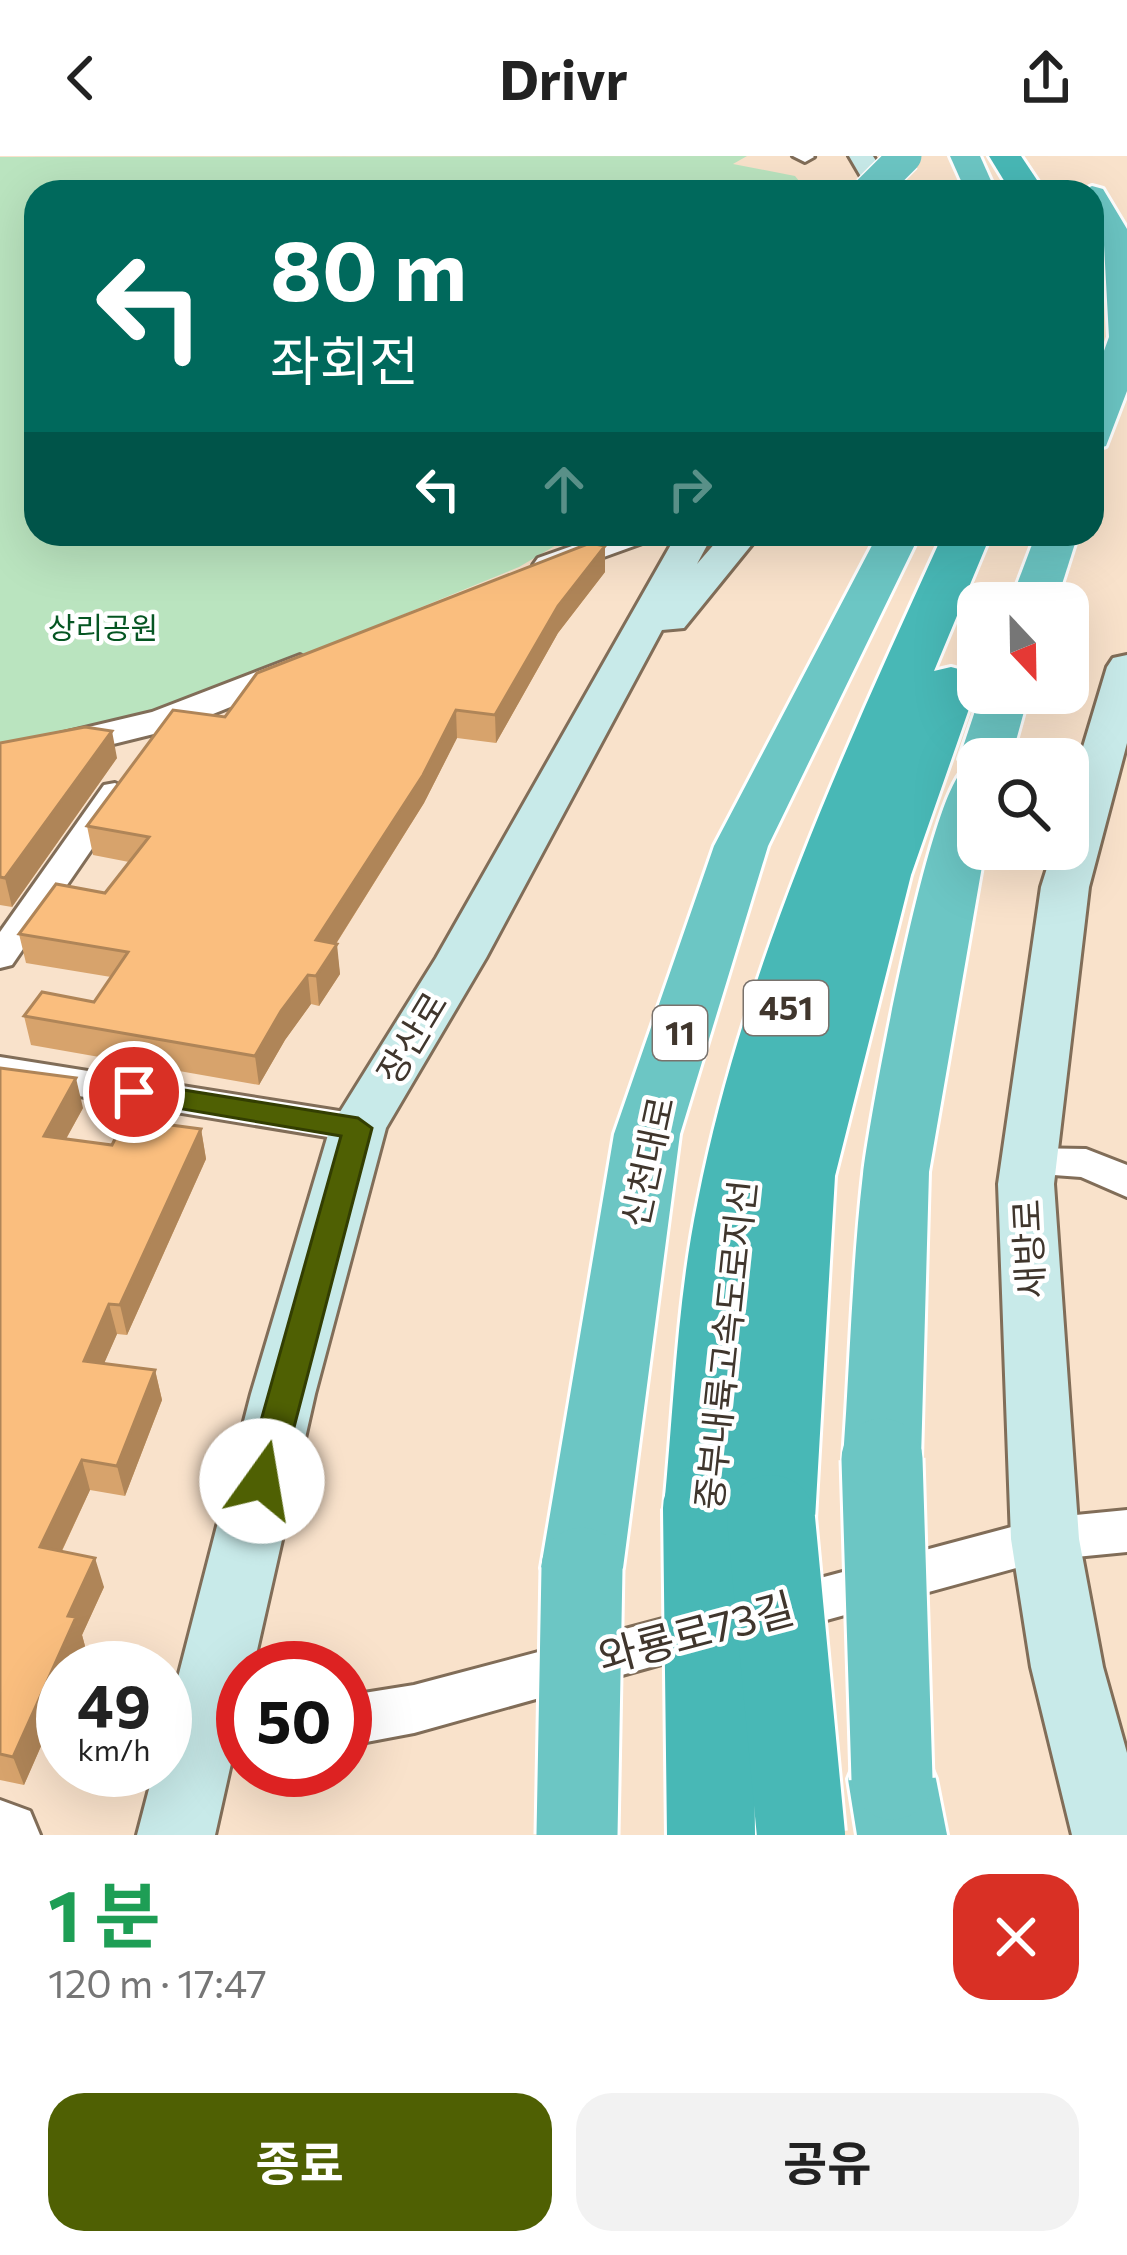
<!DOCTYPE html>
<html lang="ko">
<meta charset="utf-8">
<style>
body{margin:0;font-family:Commissioner,"Noto Sans KR",sans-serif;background:#f2f2f2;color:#222;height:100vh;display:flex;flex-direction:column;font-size:45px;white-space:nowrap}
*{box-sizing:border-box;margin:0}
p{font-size:39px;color:#767676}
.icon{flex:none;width:66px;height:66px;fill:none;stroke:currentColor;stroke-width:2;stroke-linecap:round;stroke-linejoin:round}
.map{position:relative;height:1679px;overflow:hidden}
.drawer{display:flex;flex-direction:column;background:#fff;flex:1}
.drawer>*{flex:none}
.guide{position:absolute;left:24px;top:24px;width:1080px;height:366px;border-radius:36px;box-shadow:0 12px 48px #0002;background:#00695c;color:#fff;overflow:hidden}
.needle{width:78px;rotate:158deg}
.buttons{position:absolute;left:957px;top:426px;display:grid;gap:24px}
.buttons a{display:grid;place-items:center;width:132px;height:132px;border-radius:24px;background:#fff;box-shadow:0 12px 48px #0002;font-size:60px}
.speed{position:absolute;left:36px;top:1485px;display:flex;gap:24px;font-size:60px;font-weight:700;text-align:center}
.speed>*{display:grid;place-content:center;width:156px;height:156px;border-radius:50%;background:#fff;box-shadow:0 12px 48px #0002;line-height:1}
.speed small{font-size:30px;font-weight:400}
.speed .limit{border:18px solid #d22;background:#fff;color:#111}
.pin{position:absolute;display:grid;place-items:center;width:102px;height:102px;color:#fff;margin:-51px;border:6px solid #fff;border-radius:50%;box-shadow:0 3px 12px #0007}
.me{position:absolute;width:132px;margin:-66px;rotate:13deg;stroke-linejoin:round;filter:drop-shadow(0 0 9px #0008)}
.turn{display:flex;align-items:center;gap:42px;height:252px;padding:0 48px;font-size:54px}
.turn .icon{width:156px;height:156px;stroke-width:2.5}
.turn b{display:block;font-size:84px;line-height:102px}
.lanes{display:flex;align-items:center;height:114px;padding:0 48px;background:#0003;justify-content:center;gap:60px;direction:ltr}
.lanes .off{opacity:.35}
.round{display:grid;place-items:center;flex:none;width:126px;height:126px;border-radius:36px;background:#f2f2f2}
.headline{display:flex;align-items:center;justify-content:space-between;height:204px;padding:0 48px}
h1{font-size:72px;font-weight:700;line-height:90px;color:#1e9e55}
.primary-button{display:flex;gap:24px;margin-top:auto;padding:24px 48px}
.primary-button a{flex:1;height:138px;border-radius:36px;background:#4f6003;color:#fff;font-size:48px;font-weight:700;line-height:138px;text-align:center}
.primary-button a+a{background:#f2f2f2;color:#222}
header{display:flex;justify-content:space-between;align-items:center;height:156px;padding:0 48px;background:#fff;font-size:54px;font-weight:700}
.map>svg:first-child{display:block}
</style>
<header><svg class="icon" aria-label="back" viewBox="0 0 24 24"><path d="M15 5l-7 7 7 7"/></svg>Drivr<svg class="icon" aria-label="share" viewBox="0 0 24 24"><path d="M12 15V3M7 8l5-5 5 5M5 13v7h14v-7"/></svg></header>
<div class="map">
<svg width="1127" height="1679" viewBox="0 0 1127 1679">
<rect width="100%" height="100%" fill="#f9e2cb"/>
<polygon fill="#bae4bf" points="747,0 733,8 795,20 808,36 36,36 36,378 575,378 519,411 163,557 0,596 0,1"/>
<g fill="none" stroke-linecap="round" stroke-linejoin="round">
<g stroke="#816d58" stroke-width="6">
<g id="minor">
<polygon points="793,0 813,0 814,1 805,6"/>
<polygon points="115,627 131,636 12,809 0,812 0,776 104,629"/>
<polygon points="0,901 358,958 372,962 377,972 372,982 358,986 0,927"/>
<polygon points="1028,992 1086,993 1127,1009 1127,1041 1081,1021 1014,1016 1008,1006 1014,996"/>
<polygon points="1127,1354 1127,1396 1045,1404 779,1477 761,1471 754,1455 761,1439 779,1433 1045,1362"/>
<polygon points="708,1451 726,1458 733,1474 726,1490 414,1577 345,1590 345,1540 414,1529"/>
</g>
</g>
<g stroke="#816d58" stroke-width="6">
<g id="tertiary">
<polygon points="606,378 653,378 648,385 562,416 538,416 533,409 538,402"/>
<polygon points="300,499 318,510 313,518 178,572 0,616 0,592 152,556"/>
<polygon points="0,1644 30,1655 40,1679 0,1679"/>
</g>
</g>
<g stroke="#816d58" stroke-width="6">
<g id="secondary">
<polygon points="849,0 873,0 896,36 870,36"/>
<polygon points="677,378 713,378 697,408 723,378 757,382 684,472 662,474 486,802 386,972 315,1238 253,1512 243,1512 243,1554 215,1679 137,1679 154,1614 165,1614 165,1572 251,1238 330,972 436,802"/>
<polygon points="1127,499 1127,587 1089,731 1054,1028 1079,1383 1103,1511 1127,1597 1127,1679 1072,1679 1031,1511 1011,1383 998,1028 1041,731 1053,693 1068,693 1068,641 1107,511 1113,502"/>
</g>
</g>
<g stroke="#fff" stroke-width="6">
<g id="trunk">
<polygon points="950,0 980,0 996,36 966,36"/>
<polygon points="1092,30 1103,33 1127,73 1127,235 1106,290 1092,294 1092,228 1109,181 1104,89 1092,67 1092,36 1079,36"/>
<polygon points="878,378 920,378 768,690 680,978 623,1412 611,1437 582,1448 553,1437 541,1412 614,978 714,690"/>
<polygon points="1036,378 1078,378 1056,447 1010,447"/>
<path d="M981,537h48l-18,66h-33v90h7l-56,323 -8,287 -12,23 -27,9 -27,-9 -12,-23c7,-95 9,-191 20,-285 6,-55 67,-388 103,-406l-7,-9z"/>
<polygon points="892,1580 923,1592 936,1623 947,1679 857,1679 848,1623 861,1592"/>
</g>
</g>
<g stroke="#fff" stroke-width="6">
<g id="motorway">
<polygon points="989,0 1021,0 1045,36 1011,36"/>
<path d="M943,378h48l-57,137 17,-4 19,5 8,11 -67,192 -76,301 -20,343 -13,27 -31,11 -31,-11 -5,-11 -28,10 -31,-11 -12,-26c10,-103 13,-207 34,-308 46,-233 147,-451 245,-666z"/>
</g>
</g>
<use href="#minor" fill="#fff" fill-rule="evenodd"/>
<use href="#tertiary" fill="#fff" fill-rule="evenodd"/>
<use href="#secondary" fill="#c8eae9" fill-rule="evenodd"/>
<use href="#trunk" fill="#6cc6c4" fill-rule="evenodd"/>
<use href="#motorway" fill="#48b8b6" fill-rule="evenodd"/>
<g stroke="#fff" stroke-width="36" stroke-linecap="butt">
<polyline id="trunk-bridge-far1" points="869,36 905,0"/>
</g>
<g stroke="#fff" stroke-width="87" stroke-linecap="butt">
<g id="trunk-bridge">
<polyline points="882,1303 892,1623"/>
<polyline points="577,1679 582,1412"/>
</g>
</g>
<g stroke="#fff" stroke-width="94" stroke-linecap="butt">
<g id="motorway-bridge">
<polyline points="707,1352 711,1679"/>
<polyline points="771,1363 801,1679"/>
</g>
</g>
<use href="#trunk-bridge-far1" stroke="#6cc6c4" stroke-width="33"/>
<use href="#trunk-bridge" stroke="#6cc6c4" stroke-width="81"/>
<use href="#motorway-bridge" stroke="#48b8b6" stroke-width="88"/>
</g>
<g fill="#d7a36c">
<polygon points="605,390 605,416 558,477 496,587 457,582 424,647 336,788 340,818 319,850 311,848 285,884 259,929 31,889 24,860 94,846 111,821 26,807 19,778 105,737 129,706 93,699 87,670 225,561"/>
<polygon points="0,587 117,602 12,751 0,749"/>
<polygon points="0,912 83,952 66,983 112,989 201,973 206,1003 127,1179 117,1178 104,1207 155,1214 162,1244 125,1340 90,1334 62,1395 104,1431 82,1479 85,1490 76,1512 63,1512 63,1540 24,1629 0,1624"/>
</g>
<g fill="#af8558">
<polygon points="605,390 605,416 558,477 496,587 495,559 558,450"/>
<polygon points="456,554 457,582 424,647 320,813 316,784"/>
<polygon points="112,575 117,602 12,751 5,722"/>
<polygon points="337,788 340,818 319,850 316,820"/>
<polygon points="308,819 311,848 285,884 259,929 255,900 281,855"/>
<polygon points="76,922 83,952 51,1010 44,980"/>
<polygon points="201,973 206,1003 127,1179 120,1149"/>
<polygon points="109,1148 117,1178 92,1235 84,1205"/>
<polygon points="155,1214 162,1244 125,1340 117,1310"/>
<polygon points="82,1304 90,1334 50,1420 40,1391"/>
<polygon points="95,1402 104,1431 82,1479 85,1490 76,1512 63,1512 63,1540 24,1629 13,1601 68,1460"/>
</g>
<g fill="#fabe7e" stroke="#af8558" stroke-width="3">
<polygon points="590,387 605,390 558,450 495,559 456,554 423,619 316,784 337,788 316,820 308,819 281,855 255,900 24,860 42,836 94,846 128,796 19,778 56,728 105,737 149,681 87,670 173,554 225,561 257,517"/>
<polygon points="85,571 112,575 5,722 0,721 0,587"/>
<polygon points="0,912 76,922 44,980 112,989 125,963 201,973 120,1149 109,1148 84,1205 155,1214 117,1310 82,1304 40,1391 95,1402 68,1460 76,1461 13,1601 0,1598"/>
</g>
<polygon fill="#4f6003" stroke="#333e02" stroke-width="3" points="134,926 358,962 372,972 280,1325 275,1336 262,1340 250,1336 244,1325 341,980 124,943 120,936"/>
<g text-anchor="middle" stroke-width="9" stroke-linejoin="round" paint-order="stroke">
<g font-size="30" fill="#055522" stroke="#fff">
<text x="103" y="483">상리공원</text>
</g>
<g fill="#fff" stroke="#79726c" stroke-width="3">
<rect x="744" y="825" width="84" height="54" rx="9"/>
<rect x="653" y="850" width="54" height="54" rx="9"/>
</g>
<g font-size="33" font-weight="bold" fill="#40362d">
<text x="786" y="864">451</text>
<text x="680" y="889">11</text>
</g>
<g font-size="36" fill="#40362d" stroke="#fff">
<text transform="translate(412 882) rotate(-59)" y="13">장산로</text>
<text transform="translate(648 1006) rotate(-78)" y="13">신천대로</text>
<text transform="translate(1029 1093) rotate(-93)" y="13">새방로</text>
<text transform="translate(726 1189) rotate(-84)" y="13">중부내륙고속도로지선</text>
</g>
<g font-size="42" fill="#40362d" stroke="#fff">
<text transform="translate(696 1477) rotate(-15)" y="15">와룡로73길</text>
</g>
</g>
</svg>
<div class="buttons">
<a><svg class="needle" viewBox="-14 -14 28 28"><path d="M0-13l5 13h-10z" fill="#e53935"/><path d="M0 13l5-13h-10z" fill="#767676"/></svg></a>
<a><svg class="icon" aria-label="search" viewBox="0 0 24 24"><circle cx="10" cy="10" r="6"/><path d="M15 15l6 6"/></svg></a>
</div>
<div class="speed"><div>49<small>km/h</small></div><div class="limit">50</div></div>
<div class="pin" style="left:134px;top:936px;background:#d93025"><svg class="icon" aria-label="arrive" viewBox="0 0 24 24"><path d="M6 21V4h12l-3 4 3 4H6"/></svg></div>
<svg class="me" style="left:262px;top:1325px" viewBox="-20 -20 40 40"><circle r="19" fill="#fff"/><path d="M0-13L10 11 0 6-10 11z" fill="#4f6003"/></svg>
<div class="guide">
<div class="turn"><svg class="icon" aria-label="left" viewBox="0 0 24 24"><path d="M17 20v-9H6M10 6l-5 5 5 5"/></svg><div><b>80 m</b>좌회전</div></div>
<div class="lanes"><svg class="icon" aria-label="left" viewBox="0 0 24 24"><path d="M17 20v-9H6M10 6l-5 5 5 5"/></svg><svg class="icon off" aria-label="ahead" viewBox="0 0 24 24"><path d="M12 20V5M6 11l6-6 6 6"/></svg><svg class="icon off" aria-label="right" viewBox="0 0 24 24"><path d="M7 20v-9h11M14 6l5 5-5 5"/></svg></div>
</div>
</div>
<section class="drawer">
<div class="headline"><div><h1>1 분</h1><p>120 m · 17:47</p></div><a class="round" style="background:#d93025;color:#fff"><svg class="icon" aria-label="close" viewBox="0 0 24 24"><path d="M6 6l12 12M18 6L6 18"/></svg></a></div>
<div class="primary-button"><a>종료</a><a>공유</a></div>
</section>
